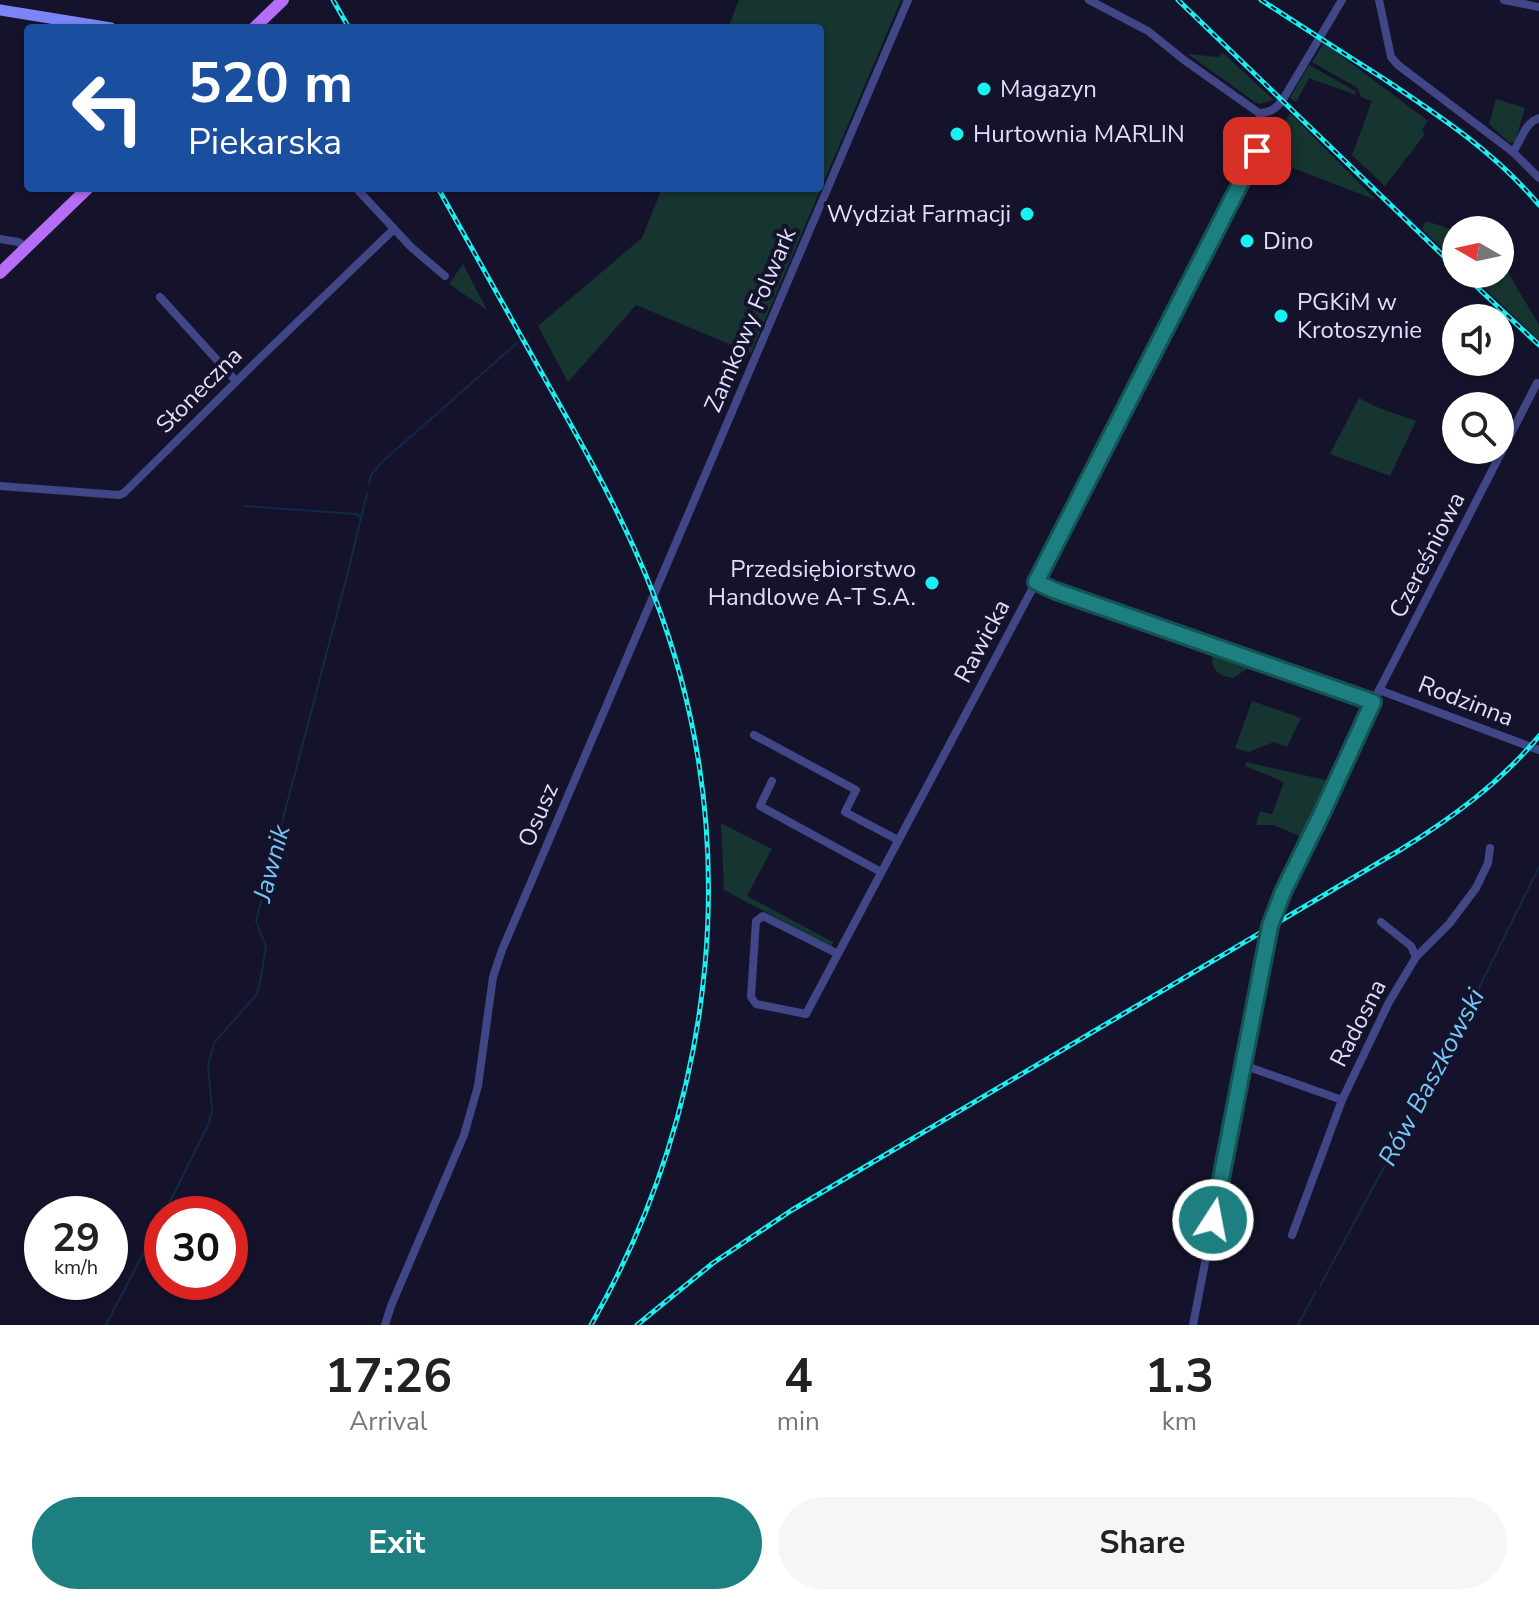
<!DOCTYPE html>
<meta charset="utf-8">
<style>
body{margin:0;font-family:"Nunito Sans",sans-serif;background:#f6f6f6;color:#222;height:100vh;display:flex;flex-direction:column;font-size:30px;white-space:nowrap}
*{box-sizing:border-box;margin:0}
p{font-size:26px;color:#767676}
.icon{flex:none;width:44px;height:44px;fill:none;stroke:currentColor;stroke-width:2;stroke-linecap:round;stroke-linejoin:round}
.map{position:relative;height:1325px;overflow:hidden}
.details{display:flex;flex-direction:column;background:#fff;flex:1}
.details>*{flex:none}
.guide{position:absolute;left:24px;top:24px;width:800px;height:168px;border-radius:8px;box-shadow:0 2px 6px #0004;background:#1a4fa0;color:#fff;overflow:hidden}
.needle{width:52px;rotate:279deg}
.buttons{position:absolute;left:1442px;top:216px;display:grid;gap:16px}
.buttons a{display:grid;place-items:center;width:72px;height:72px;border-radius:50%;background:#fff;box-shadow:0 2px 6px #0004;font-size:40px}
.speed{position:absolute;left:24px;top:1196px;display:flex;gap:16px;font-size:40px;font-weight:700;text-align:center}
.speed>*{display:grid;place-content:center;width:104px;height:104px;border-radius:50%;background:#fff;box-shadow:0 2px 6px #0004;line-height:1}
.speed small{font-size:20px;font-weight:400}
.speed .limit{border:12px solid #d22;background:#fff;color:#111}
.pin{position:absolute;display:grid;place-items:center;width:68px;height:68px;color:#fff;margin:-34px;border-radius:16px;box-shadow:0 4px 12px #0006}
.me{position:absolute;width:88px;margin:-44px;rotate:11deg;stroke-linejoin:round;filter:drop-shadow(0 0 6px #0008)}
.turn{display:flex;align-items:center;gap:28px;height:168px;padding:0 32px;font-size:36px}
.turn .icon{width:104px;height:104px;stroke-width:2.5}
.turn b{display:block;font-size:56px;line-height:68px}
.eta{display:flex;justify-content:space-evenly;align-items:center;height:136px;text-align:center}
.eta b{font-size:48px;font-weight:700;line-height:56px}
.action{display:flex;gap:16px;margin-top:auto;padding:16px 32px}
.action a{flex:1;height:92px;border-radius:48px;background:#1d7f7f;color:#fff;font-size:32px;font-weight:700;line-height:92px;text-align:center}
.action a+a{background:#f6f6f6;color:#222}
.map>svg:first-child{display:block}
</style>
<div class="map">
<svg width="1539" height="1325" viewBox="0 0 1539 1325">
<rect width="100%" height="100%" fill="#15132b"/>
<g fill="#163530">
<polygon points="739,0 901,0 751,353 636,305 568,382 538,326 642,238 662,188 820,188 820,28 728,28"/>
<polygon points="1324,43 1428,121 1422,129 1425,134 1385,186 1352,155 1372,101 1361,97 1358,88 1312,62"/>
<polygon points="1223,53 1274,100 1259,104 1255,102 1188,54 1218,57"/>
<polygon points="1309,65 1355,91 1356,95 1309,78 1296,102 1290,98"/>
<polygon points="1496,99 1525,108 1515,142 1510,143 1489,124"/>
<polygon points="1290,113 1376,200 1293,168 1268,154"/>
<polygon points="1426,221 1456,231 1456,261 1422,229"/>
<polygon points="1500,259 1539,325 1539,340 1470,274 1500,274"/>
<polygon points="463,264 487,310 449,284"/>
<polygon points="1359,398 1379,408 1416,421 1390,476 1330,454"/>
<path d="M1217,650l28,10 2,9 -14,9c-13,-2 -22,-7 -21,-22z"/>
<polygon points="1252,701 1301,718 1287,747 1274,742 1249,752 1235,748"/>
<polygon points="1246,762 1330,781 1305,838 1273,825 1256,825 1260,811 1272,814 1284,782 1245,766"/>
<polygon points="721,823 772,849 747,896 833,942 831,947 724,890"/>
</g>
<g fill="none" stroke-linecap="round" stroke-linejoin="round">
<g stroke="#0f2a48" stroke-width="2">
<polyline points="369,484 371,475 382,462 517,343"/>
<polyline points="244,506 357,514 361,518"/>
<polyline points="164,1214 209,1123 212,1110 208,1066 214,1043 257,994 260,982 266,947 256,921 348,572 367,493"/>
<polyline points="1320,1286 1457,1032 1539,867"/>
<polyline points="106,1325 162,1217"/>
<polyline points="1298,1325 1316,1291"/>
</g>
<g stroke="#414687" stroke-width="8">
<polyline points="1379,0 1391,57 1398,65 1513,152 1539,178"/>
<polyline points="1504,0 1539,7"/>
<path d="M1259,113c11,0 16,-4 23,-12l60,-101"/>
<path d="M1513,152c8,-11 12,-30 26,-34"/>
<polyline points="356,188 411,247 445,276"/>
<polyline points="0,239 18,242 27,247"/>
<polyline points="160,297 236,381"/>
<polyline points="0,486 119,495 124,493 260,358 394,229"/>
<polyline points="1036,582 1056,591 1373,702"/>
<polyline points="1379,690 1539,750"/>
<polyline points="754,735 856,790 845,812 898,840"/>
<polyline points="772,781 760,806 881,872"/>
<polyline points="1381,922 1411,946 1416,957"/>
<path d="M838,954l-75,-38 -7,5 -5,76 5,7 50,10 230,-432 221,-431c7,-17 10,-21 2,-38l-75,-53 -36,-29 -59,-31"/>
<polyline points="1243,1065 1342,1100"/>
<polyline points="1292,1235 1342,1100 1389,1002 1416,957 1449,924 1476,888 1488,863 1490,848"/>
<polyline points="385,1325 391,1306 464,1135 478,1086 493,977 502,950 908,0"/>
<polyline points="1193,1325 1270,926 1275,911 1373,702 1537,383"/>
</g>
<polyline stroke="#7c85f7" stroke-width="11" points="0,10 111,28"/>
<g stroke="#b56df6" stroke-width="12">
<polyline points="254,28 283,0"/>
<polyline points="0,273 88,188"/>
</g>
<g stroke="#17f1f1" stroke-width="5">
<g id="rail">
<polyline points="333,0 349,28"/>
<polyline points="1178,0 1456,268"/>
<path d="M1261,0c40,26 80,52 120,77 57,38 114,75 158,128"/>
<path d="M438,188c37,66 74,132 111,198 38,67 76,135 104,207 94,242 65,510 -62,732"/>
<polyline points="1463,274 1539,345"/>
<path d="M637,1325l76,-62 79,-53 608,-360c52,-32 100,-67 139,-114"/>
</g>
</g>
<use href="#rail" stroke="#15132b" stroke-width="2" stroke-dasharray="6" stroke-linecap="butt"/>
</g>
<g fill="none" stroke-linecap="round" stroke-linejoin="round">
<g stroke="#135353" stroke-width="20">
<polyline id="route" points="1213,1220 1270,926 1283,892 1322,813 1373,702 1056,591 1036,582 1257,151"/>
</g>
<use href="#route" stroke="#1d7f7f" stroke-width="14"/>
</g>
<g fill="#17f1f1" stroke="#15132b" stroke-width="3">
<circle cx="984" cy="89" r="8"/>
<circle cx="957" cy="134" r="8"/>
<circle cx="1027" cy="214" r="8"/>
<circle cx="1247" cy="241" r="8"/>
<circle cx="1281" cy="316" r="8"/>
<circle cx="932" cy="583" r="8"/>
</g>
<g text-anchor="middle" stroke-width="8" stroke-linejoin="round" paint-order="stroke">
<g font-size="24" fill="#dfdffd" stroke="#15132b" text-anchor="start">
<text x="1000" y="97">Magazyn</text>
<text x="973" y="142">Hurtownia MARLIN</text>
<text x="1011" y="222" text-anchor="end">Wydział Farmacji</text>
<text x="1263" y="249">Dino</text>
<text x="1297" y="310">PGKiM w<tspan x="1297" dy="28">Krotoszynie</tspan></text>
<text x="916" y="577" text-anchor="end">Przedsiębiorstwo<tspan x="916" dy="28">Handlowe A-T S.A.</tspan></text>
</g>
<g font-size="24" fill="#dfdffd" stroke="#15132b">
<text transform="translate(750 320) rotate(-67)" y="8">Zamkowy Folwark</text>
<text transform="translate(199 390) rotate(-45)" y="8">Słoneczna</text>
<text transform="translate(1427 555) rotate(-63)" y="8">Czereśniowa</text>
<text transform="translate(982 641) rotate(-62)" y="8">Rawicka</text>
<text transform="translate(1466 701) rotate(21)" y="8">Rodzinna</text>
<text transform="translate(538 815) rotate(-67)" y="8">Osusz</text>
<text transform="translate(1358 1023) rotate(-63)" y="8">Radosna</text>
</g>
<g font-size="26" font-style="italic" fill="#73c7f7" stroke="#15132b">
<text transform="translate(271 863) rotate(-75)" y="9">Jawnik</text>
<text transform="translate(1431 1077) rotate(-62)" y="9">Rów Baszkowski</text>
</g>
</g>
</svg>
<div class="buttons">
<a><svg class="needle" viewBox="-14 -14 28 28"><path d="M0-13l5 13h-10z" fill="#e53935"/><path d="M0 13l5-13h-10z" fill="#767676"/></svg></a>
<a><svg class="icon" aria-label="sound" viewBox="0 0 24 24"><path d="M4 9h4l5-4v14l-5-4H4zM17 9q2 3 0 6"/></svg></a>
<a><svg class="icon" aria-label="search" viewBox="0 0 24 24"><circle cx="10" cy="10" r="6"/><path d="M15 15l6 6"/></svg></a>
</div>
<div class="speed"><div>29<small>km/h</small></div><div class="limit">30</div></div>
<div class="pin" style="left:1257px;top:151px;background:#d93025"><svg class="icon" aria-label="arrive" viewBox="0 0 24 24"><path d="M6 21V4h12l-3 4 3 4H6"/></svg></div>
<svg class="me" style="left:1213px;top:1220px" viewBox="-20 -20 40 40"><circle r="17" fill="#1d7f7f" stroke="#fff" stroke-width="3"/><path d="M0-11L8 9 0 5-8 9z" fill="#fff"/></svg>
<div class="guide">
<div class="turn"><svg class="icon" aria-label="left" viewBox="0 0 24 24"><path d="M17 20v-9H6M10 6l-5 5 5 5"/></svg><div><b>520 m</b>Piekarska</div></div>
</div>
</div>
<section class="details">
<div class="eta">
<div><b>17:26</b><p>Arrival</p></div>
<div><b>4</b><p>min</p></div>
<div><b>1.3</b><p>km</p></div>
</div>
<div class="action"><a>Exit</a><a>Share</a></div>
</section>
